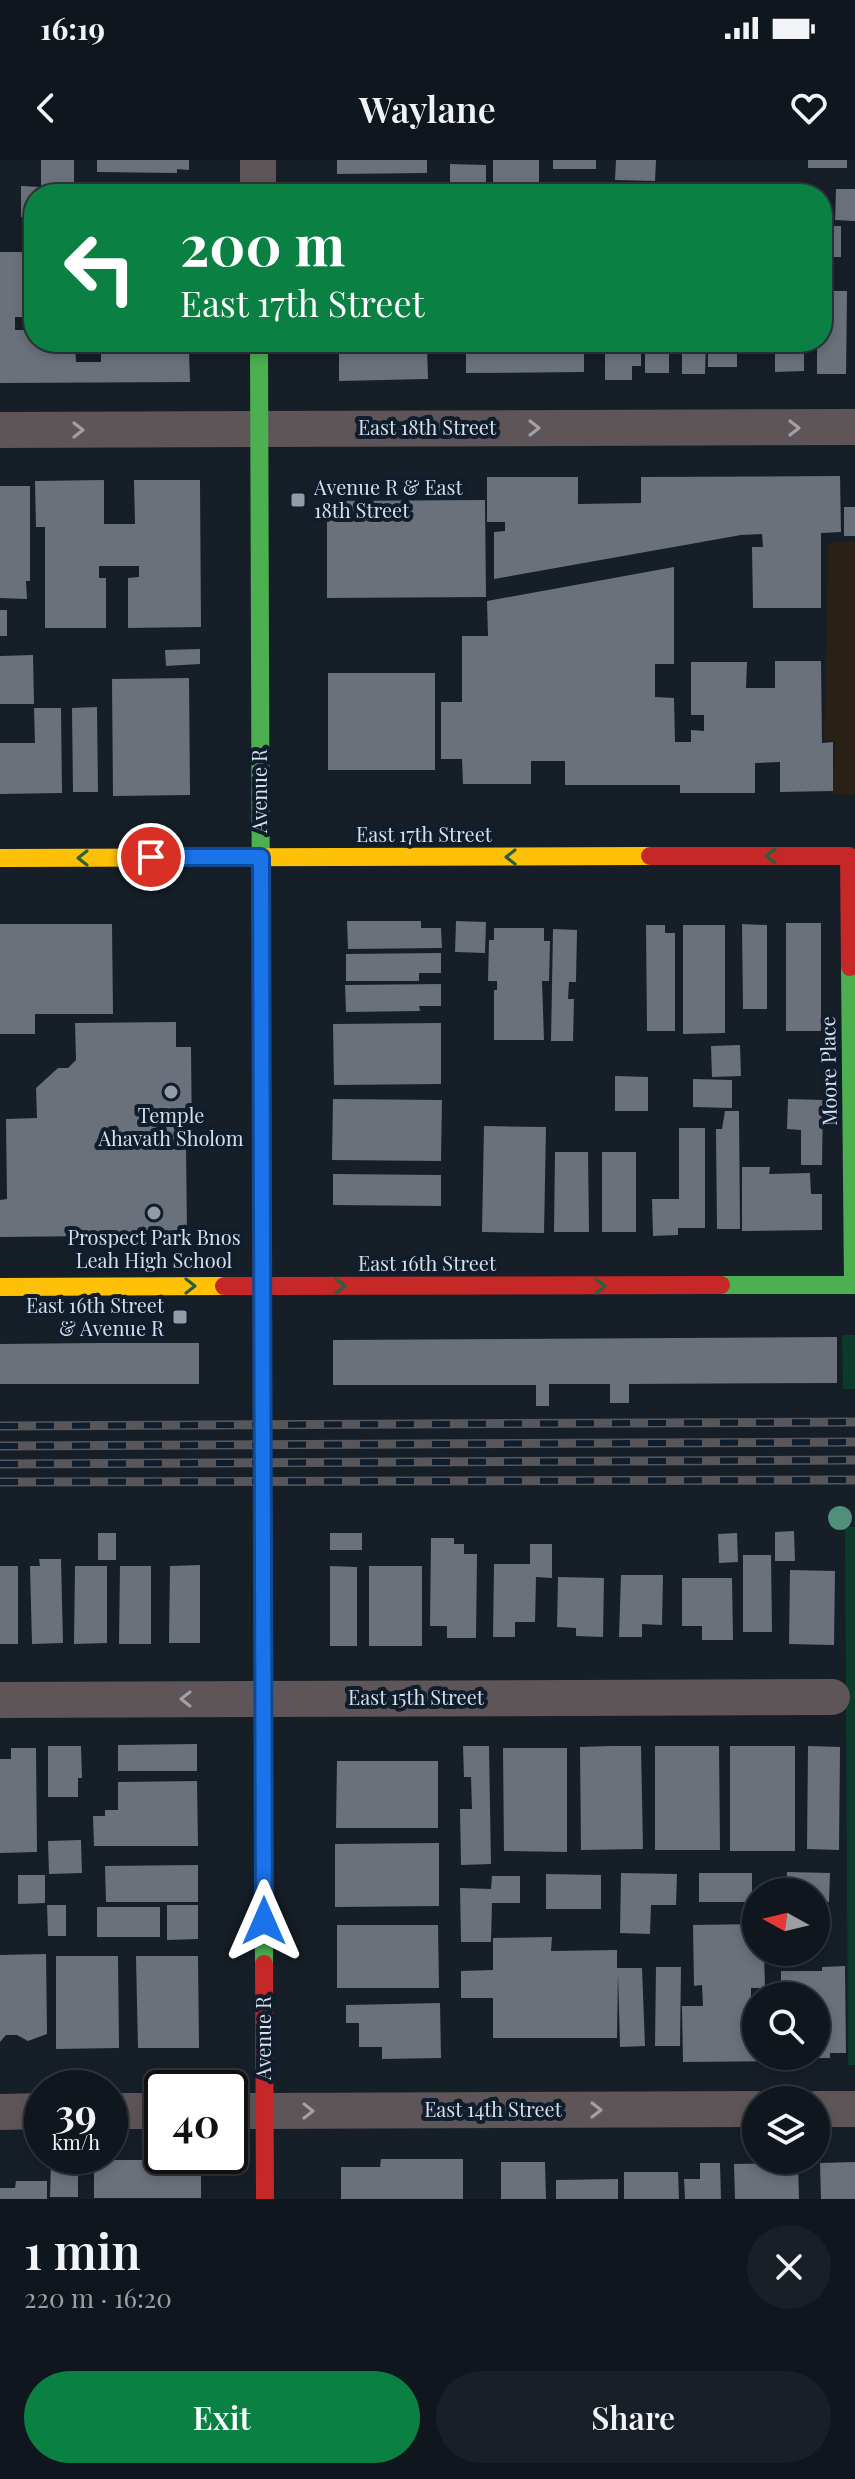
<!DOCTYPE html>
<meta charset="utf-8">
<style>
body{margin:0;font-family:"Playfair Display",serif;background:#191f26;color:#f1f3f6;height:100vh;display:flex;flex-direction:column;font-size:30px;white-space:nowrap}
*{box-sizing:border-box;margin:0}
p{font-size:26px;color:#9c9fa4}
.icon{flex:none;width:44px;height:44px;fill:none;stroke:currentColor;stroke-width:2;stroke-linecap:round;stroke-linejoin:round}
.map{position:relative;height:2039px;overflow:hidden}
.sheet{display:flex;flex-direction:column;background:#10161d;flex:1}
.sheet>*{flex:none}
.hud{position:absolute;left:24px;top:24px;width:808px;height:168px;border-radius:32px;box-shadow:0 4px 12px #0003,0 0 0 2px #30353b;background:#0b8043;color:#fff;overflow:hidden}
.needle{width:52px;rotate:278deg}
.controls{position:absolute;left:742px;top:1718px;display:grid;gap:16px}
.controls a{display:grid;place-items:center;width:88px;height:88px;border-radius:50%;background:#10161d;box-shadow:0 4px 12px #0003,0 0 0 2px #30353b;font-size:40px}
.speed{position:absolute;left:24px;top:1910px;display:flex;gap:16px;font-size:40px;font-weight:700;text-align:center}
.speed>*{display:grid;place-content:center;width:104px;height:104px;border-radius:50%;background:#10161d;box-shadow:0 4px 12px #0003,0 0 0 2px #30353b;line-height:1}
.speed small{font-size:20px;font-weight:400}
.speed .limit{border:4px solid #111;border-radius:12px;background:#fff;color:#111}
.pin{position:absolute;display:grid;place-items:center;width:68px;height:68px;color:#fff;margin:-34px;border:4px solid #fff;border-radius:50%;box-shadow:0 2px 8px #0007}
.me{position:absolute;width:88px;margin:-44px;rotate:0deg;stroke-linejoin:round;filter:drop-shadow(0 0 6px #0008)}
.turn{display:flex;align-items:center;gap:28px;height:168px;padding:0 24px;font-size:36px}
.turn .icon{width:104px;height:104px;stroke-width:2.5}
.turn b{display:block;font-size:56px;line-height:68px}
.round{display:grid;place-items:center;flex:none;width:84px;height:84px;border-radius:42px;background:#191f26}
.overview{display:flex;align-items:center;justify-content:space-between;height:136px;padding:0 24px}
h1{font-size:48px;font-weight:600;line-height:60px}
.cta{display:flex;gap:16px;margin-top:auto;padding:16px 24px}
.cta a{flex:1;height:92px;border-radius:48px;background:#0b8043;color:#fff;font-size:32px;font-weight:600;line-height:92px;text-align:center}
.cta a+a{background:#191f26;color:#f1f3f6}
.status{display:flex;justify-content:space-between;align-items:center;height:56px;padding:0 40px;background:#10161d;direction:ltr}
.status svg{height:22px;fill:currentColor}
header{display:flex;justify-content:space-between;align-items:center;height:104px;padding:0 24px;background:#10161d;font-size:36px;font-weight:600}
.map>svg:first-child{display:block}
</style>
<div class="status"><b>16:19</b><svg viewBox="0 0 49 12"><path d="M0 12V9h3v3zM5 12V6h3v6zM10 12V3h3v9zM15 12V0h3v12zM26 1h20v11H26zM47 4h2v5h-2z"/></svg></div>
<header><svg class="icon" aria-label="back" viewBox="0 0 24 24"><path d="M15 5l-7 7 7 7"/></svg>Waylane<svg class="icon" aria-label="heart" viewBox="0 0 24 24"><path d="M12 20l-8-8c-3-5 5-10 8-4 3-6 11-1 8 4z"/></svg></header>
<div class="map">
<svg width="855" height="2039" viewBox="0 0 855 2039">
<rect width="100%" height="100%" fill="#161e27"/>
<polygon fill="#2a2116" points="855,381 855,635 832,634 835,581 824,580 828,383"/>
<g fill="#0b3b2a">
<polygon points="842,1175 855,1175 855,1229 843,1229"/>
<polygon points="845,1367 855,1367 855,1905 848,1905"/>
</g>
<g fill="#6a717a">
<polygon points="41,0 74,0 74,34 34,34 34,57 21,57 21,26 41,27"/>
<polygon points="97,0 189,0 189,10 177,9 177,13 97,12"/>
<polygon points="337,0 427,0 427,13 337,14"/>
<rect x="493" y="0" width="46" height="34"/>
<rect x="553" y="0" width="43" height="9"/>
<polygon points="616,0 656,0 655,21 615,20"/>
<rect x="808" y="0" width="39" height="8"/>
<polygon points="450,4 486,5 486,34 450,34"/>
<polygon points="605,22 605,34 586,34 585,23"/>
<polygon points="188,23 189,34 98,34 98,24"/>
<polygon points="836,29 855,29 855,61 835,60"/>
<rect x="822" y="66" width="19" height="31"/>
<polygon points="0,92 30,92 30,128 24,128 24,157 15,157 15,170 34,170 34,182 75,182 76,202 101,202 101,191 189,191 190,222 0,223"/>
<polygon points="822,131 847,131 846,214 817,214 817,182 822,182"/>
<polygon points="485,182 584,182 584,212 466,213 466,183"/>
<polygon points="605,182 641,182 641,206 632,206 632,220 605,220"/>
<rect x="645" y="182" width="24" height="31"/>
<polygon points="682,182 706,182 705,214 682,214"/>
<rect x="708" y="182" width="29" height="25"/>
<polygon points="775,182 804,182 804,211 775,212"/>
<polygon points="427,186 428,219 339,221 339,188"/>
<polygon points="840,316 841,372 821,373 821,448 753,448 752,387 763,387 762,374 741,375 494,419 494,372 505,371 505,362 487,362 487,317 578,317 578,344 641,343 641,317"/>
<polygon points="104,320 104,364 135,364 134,320 200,320 201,467 128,468 128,418 139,417 139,406 99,406 99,418 106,418 106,468 45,468 45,367 36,367 35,321"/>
<polygon points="0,326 30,326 30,421 26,421 27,439 0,438"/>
<polygon points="485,340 486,437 327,438 327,341"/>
<rect x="844" y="347" width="11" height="29"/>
<polygon points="674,407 674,504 655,504 655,537 674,538 675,582 691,582 691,570 704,571 704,555 691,555 691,502 747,502 746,528 775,528 775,501 821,501 822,583 833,582 833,631 780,632 780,602 755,603 755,633 680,633 680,625 565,625 565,601 531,601 531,624 463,624 462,599 441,599 441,542 462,542 462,476 488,476 487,441"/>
<rect x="0" y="450" width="7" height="26"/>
<polygon points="200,489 200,504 166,506 165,490"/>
<polygon points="33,495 34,544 0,544 0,496"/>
<rect x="328" y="513" width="107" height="97"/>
<polygon points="189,518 190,635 113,636 112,519"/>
<polygon points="97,547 98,632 73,632 72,548"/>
<polygon points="34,548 61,548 62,633 0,634 0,583 35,583"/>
<polygon points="347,761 421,761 421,768 441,768 442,788 348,789"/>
<polygon points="456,761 486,762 485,793 455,792"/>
<rect x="786" y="763" width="35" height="108"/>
<polygon points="0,764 112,764 113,854 35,854 35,874 0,874"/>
<polygon points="742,764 767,765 767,849 743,849"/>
<polygon points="646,765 665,765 665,773 675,773 675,871 647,871"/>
<polygon points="683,765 725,765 725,873 683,874"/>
<polygon points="494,768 544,768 544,781 550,781 549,821 542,821 544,880 494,880 494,830 497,830 497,821 488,821 489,780 494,780"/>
<polygon points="553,769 577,770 576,822 569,822 568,839 574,839 573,881 551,881"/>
<polygon points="441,793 441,813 419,813 419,821 346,821 346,794"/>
<polygon points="441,824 441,846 419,846 420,851 346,852 345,825"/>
<polygon points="176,862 176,887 191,887 192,985 186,985 187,1075 0,1077 0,1040 7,1039 6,959 37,958 36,928 58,908 68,908 76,900 75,863"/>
<polygon points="441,863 441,924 334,925 333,864"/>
<polygon points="740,885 741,916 712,917 711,886"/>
<polygon points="615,916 648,917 648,951 615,951"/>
<polygon points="693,919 732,920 732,948 693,947"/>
<polygon points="333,939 442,940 441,1001 332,1000"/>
<polygon points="788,939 823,940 822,1005 801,1005 801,970 787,969"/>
<polygon points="725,951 739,951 740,1069 717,1069 716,969 722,969"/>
<polygon points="484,966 546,967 544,1073 482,1072"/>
<polygon points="679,968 705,968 705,1068 678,1068 678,1075 653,1076 652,1039 679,1039"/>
<polygon points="555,992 588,992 589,1072 554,1072"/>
<rect x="602" y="992" width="34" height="80"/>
<polygon points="742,1007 770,1007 769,1014 810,1013 811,1034 822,1034 822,1070 742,1071"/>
<polygon points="333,1014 441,1015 441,1046 333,1045"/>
<polygon points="837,1177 837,1223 629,1224 629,1243 610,1243 610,1224 549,1224 549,1246 536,1246 536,1225 333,1225 333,1180"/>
<polygon points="98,1183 199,1183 199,1224 0,1224 0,1184"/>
<polygon points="794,1371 795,1401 775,1401 775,1372"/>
<rect x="98" y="1373" width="18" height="27"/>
<rect x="330" y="1373" width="32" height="17"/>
<polygon points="737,1373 738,1402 719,1403 718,1374"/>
<polygon points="431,1378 454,1378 454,1384 464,1384 464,1394 477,1394 476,1478 447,1478 447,1466 430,1466"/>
<polygon points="530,1384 552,1384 552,1418 536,1417 535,1462 515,1462 515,1477 493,1477 494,1404 530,1404"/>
<polygon points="743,1395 771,1395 772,1472 743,1472"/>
<polygon points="39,1399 61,1399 63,1483 32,1484 30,1406 40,1406"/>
<polygon points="200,1405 200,1483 169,1483 170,1406"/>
<rect x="0" y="1406" width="18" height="78"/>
<polygon points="75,1406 107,1406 107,1483 74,1484"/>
<polygon points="120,1406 151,1406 151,1484 119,1484"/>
<polygon points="330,1406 357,1407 357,1486 330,1486"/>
<rect x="369" y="1406" width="53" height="80"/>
<polygon points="790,1410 835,1411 834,1485 789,1484"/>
<polygon points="621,1415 663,1415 662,1465 642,1464 642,1477 619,1477"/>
<polygon points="558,1417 604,1418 603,1477 576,1476 576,1468 557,1467"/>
<polygon points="682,1418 732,1418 733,1480 702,1480 702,1466 682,1466"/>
<polygon points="197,1584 197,1611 118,1611 118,1585"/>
<polygon points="48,1586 81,1586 82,1618 78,1618 78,1637 48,1637"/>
<polygon points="463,1586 489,1586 491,1704 461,1705 460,1649 472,1649 471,1617 464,1617"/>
<polygon points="610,1586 641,1586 643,1689 581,1690 580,1587"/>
<polygon points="655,1586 719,1586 720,1690 655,1690"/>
<rect x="730" y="1586" width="65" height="105"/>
<polygon points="808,1586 840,1587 839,1690 807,1689"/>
<polygon points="11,1588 36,1588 37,1692 0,1693 0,1599 11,1599"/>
<polygon points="503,1588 567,1588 567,1692 504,1691"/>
<polygon points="337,1601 438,1601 438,1668 336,1668"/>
<polygon points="197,1621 198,1686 94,1686 93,1656 105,1656 105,1650 118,1650 118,1622"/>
<polygon points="81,1680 82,1713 49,1714 48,1681"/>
<polygon points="439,1683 439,1746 335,1747 335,1684"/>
<polygon points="198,1705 198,1742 106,1742 105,1706"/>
<polygon points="787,1712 830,1713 829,1742 816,1741 816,1732 786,1732"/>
<polygon points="621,1713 677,1714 676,1745 651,1745 650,1774 620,1773"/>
<rect x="699" y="1713" width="53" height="29"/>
<polygon points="546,1714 601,1715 601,1749 546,1749"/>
<polygon points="18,1715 45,1715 45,1743 18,1744"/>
<polygon points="492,1716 520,1716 520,1743 492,1743 491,1782 461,1782 460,1728 491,1729"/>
<polygon points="47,1745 66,1745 66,1776 48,1776"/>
<polygon points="167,1745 198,1745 198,1779 167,1780"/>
<rect x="97" y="1747" width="63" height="30"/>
<polygon points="756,1764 756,1792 764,1792 765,1828 751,1828 751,1850 756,1850 756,1896 776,1896 776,1901 683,1902 682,1846 703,1846 702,1825 694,1826 693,1765"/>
<polygon points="337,1765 438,1765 439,1828 337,1828"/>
<polygon points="552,1777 551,1791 617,1790 617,1808 642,1808 645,1886 620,1887 618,1813 617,1878 493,1878 493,1838 461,1838 461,1811 493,1810 493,1778"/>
<polygon points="46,1794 47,1874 28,1881 17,1875 6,1875 0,1882 0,1795"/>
<polygon points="56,1796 118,1796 119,1888 56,1889"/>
<polygon points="136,1796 198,1796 199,1888 138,1888"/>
<polygon points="845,1806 846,1893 830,1893 830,1898 816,1898 816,1836 781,1836 781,1811 822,1811 822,1807"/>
<polygon points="656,1807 681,1807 680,1886 655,1886"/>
<polygon points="440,1843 441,1898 382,1899 382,1887 359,1887 359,1863 346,1863 346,1845"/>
<polygon points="381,1999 463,1999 463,2039 341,2039 341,2007 380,2007"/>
<rect x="94" y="2000" width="107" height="38"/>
<polygon points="51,2001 78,2001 78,2037 50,2037"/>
<polygon points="501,2002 545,2002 546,2039 501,2039"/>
<polygon points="855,2002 855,2039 821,2039 820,2003"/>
<polygon points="700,2003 720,2003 721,2039 685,2039 684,2019 700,2019"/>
<polygon points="798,2003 799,2039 735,2039 734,2004"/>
<polygon points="624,2012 678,2012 679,2039 624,2039"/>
<polygon points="618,2019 618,2039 556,2039 556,2020"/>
<polygon points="16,2021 47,2021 47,2039 0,2039 0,2028 15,2028"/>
</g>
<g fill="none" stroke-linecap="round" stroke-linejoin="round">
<g stroke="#5d5557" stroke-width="36">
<polyline points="258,0 258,34"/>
<polyline points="0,270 855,267"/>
<polyline points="0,1540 832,1537"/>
<polyline points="816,1949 855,1949"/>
<polyline points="110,1951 162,1951"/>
<polyline points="230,1951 756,1949"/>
<polyline points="0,1952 42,1951"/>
</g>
<g stroke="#4caf50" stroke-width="18">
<polyline points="259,182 261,793"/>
<polyline points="721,1125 853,1125 850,807"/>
<polyline points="263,1475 264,1804"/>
</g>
<g stroke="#ffc107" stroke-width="18">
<polyline points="0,698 650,696"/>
<polyline points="0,1127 224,1126"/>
</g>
<g stroke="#c62828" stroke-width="18">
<polyline points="650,696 849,696 850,807"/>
<polyline points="261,793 263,1475"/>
<polyline points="224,1126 721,1125"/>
<polyline points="264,1804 265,2039"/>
</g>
<g stroke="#57565a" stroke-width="9">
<g id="rail">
<polyline points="0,1266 855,1262"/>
<polyline points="0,1286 855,1282"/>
<polyline points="0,1304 855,1300"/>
<polyline points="0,1322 855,1320"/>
</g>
</g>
<use href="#rail" stroke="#101d2d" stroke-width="6" stroke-dasharray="18" stroke-linecap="butt"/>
</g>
<circle fill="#528f7a" cx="840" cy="1358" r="12"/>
<defs><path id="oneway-chevron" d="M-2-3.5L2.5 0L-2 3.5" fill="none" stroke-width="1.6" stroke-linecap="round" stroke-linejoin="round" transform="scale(2)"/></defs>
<g stroke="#a0a1a8">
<use href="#oneway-chevron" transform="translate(534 268)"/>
<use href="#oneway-chevron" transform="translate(794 268)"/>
<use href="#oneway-chevron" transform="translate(78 270)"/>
<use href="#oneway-chevron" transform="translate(186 1539) rotate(180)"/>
<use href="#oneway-chevron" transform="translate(596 1950)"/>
<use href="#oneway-chevron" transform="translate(308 1951)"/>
</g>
<g stroke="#2b5f3d">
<use href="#oneway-chevron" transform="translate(771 696) rotate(180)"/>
<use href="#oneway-chevron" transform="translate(511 697) rotate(180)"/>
<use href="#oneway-chevron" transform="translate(83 698) rotate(180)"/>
<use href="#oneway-chevron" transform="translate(190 1126)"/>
<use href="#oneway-chevron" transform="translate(340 1126)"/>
<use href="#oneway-chevron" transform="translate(600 1126)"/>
</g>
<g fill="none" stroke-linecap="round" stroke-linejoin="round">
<g stroke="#114b97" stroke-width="20">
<polyline id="route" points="151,697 261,697 264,1761"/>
</g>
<use href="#route" stroke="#1a73e8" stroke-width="14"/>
</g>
<g fill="#939ba6" stroke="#101d2d" stroke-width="3">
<rect x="290" y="332" width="16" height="16" rx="4"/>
<circle cx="171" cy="932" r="8"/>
<circle cx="154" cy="1053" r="8"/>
<rect x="172" y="1149" width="16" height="16" rx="4"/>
</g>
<g text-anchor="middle" stroke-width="8" stroke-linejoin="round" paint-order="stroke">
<g font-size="20" fill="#d7dfea" stroke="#101d2d">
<text x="427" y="275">East 18th Street</text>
<text transform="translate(260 631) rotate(-90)" y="7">Avenue R</text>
<text x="424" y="682">East 17th Street</text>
<text transform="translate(829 911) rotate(-91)" y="7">Moore Place</text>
<text x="427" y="1111">East 16th Street</text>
<text x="416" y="1545">East 15th Street</text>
<text transform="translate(264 1878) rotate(-90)" y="7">Avenue R</text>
<text x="493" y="1957">East 14th Street</text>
</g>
<g font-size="20" fill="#d7dfea" stroke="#101d2d">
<text x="314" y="335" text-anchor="start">Avenue R &amp; East<tspan x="314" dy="23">18th Street</tspan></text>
<text x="171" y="963">Temple<tspan x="171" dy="23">Ahavath Sholom</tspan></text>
<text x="154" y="1085">Prospect Park Bnos<tspan x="154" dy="23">Leah High School</tspan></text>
<text x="164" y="1153" text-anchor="end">East 16th Street<tspan x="164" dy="23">&amp; Avenue R</tspan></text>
</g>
</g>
</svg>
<div class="controls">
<a><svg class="needle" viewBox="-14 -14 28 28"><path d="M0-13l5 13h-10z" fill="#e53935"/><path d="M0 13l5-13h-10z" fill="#9c9fa4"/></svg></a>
<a><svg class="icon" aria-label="search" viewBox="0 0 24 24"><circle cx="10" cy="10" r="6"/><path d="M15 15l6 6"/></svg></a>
<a><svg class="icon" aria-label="layers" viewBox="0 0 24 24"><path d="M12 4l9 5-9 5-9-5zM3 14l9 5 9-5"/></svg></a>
</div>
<div class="speed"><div>39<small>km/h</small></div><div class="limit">40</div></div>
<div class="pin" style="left:151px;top:697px;background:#d93025"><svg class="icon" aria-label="arrive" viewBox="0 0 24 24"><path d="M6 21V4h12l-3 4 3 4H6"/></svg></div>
<svg class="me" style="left:264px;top:1761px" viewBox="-20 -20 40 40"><path d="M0-17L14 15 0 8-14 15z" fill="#1a73e8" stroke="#fff" stroke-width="4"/></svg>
<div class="hud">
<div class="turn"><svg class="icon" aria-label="left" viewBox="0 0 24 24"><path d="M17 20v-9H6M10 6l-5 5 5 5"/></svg><div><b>200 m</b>East 17th Street</div></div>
</div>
</div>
<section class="sheet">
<div class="overview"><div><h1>1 min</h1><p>220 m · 16:20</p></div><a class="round"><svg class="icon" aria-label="close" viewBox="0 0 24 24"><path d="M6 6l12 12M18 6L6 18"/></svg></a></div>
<div class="cta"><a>Exit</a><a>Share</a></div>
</section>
